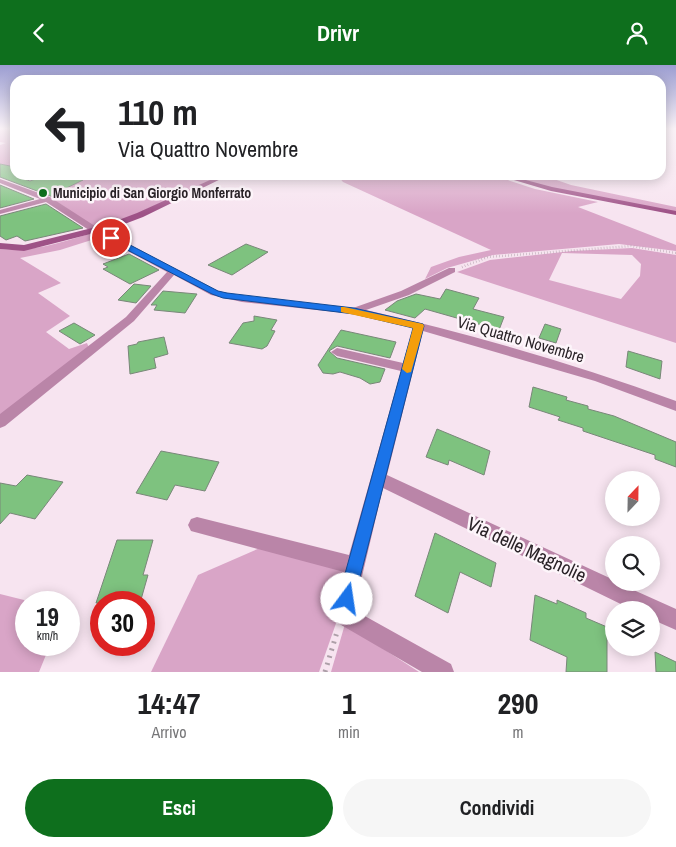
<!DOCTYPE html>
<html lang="it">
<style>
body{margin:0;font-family:"Archivo Narrow",sans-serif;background:#f6f6f6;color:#202124;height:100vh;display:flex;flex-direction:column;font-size:19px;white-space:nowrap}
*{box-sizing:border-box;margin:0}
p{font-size:16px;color:#757577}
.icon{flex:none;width:28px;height:28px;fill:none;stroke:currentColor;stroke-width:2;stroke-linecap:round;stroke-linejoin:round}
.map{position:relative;height:607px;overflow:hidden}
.side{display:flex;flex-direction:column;background:#fff;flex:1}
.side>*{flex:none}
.top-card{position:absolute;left:10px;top:10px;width:656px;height:105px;border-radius:15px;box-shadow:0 2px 12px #0003;background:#fff;color:#202124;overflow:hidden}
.needle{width:32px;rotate:22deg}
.tools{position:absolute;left:605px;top:406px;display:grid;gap:10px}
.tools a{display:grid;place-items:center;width:55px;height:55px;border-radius:50%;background:#fff;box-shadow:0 2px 12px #0003;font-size:25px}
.speed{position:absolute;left:15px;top:526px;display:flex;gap:10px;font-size:25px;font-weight:700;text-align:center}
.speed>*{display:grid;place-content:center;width:65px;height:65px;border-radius:50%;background:#fff;box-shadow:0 2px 12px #0003;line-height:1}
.speed small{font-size:12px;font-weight:400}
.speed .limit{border:8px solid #d22;background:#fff;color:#111}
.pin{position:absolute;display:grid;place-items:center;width:42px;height:42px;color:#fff;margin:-21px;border:2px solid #fff;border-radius:50%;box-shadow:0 1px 5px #0007}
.me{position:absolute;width:55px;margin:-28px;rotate:14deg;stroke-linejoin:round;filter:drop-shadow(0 0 4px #0008)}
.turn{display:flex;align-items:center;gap:18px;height:105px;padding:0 25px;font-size:22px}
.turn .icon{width:65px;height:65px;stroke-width:2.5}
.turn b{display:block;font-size:35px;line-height:42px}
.eta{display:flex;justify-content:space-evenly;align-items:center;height:85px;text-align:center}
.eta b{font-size:30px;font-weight:700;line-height:35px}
.button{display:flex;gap:10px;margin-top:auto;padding:10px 25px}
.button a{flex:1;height:58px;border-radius:30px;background:#0e6f1d;color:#fff;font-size:20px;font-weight:700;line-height:58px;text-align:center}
.button a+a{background:#f6f6f6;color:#202124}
header{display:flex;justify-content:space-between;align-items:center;height:65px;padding:0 25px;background:#0e6f1d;color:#fff;font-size:22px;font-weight:700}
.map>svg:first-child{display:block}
</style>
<header><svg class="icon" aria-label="back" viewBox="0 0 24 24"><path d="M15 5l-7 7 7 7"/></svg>Drivr<svg class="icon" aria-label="person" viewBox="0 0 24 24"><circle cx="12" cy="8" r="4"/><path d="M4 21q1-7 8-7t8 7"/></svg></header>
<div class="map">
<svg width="676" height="607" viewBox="0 0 676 607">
<rect width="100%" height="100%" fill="#f7e4f0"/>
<g fill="#d9a5c7" fill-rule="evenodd">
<polygon points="0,63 15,63 15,102 0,99 0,80 6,78 0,77"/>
<polygon points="87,110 222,110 123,155 93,161 51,133 68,126 67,123 84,114 80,113"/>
<polygon points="492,110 535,124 598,137 578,142 676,180 676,186 619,179 493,190 447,203 425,214 431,202 459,192 491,185 343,117 338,111"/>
<polygon points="504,110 548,110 548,112 571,120 676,142 676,147 553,123"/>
<path d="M96,167l5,5 -41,13 -40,8 41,25 -23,10 32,23 -24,16 23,17 18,-6 2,5 -89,72v-171c33,4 65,-8 96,-17z"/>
<path d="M632,183l44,7v88l-219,-71 33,-12 82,-9zM562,188l70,2 9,9 -1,12 -19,23 -72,-19z"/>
<polygon points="262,482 356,501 319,607 151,607 198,510"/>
<polygon points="0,529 32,537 26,538 26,580 50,580 39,607 0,607"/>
<polygon points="345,559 419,607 331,607"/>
</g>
<g fill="#7ec27f" stroke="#798779">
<polygon points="0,99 15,102 15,111 30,116 46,110 60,110 83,115 56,128 60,129 53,132 0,112"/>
<polygon points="0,120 34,134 0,143"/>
<polygon points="46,139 83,163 25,176 17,171 6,175 0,171 0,151"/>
<polygon points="246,179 268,187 232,210 208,200"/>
<polygon points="129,189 159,205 130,219 103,204 108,202 103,199"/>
<polygon points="134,219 151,221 136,238 118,235"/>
<polygon points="446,224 479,233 473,244 504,252 499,265 425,244 415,253 385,245 397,236 416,229 440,234"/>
<polygon points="163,226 197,229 185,248 154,245 157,240 151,240"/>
<polygon points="254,251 277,255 271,265 275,266 267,281 262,284 229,278 243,258 254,256"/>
<polygon points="74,258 95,270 80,279 59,266"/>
<polygon points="545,259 561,264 556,278 539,273"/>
<polygon points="341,265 396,277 390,293 337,281 329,286 337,293 385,304 380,317 370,319 360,313 340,307 333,309 323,308 318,300"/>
<polygon points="164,272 168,289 154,293 156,303 130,309 128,281 137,279 138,277"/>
<polygon points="628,286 662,296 660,314 626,302"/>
<polygon points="533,322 567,332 566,335 588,341 588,344 614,351 676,377 676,402 655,394 655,390 583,366 583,363 558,355 560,352 529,342"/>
<polygon points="437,364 490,386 484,410 449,395 448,400 426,392"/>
<polygon points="161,386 219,397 205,426 175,420 167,435 136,428"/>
<polygon points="27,410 63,417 35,454 10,448 0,459 0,418 16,421"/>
<polygon points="435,468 496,498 491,522 460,507 448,548 415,531"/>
<polygon points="117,475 153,475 143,510 148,510 140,538 96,538"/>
<polygon points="535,530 557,539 557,535 586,548 586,553 607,562 607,607 566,607 567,592 530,575"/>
<polygon points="655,587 676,597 676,607 656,607"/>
</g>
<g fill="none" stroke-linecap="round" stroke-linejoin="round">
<polyline stroke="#ad9fa8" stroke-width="2.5" stroke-dasharray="0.5 2.5" stroke-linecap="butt" points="462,202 488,192 631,181 676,188"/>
<polyline stroke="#ad9fa8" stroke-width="5" stroke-dasharray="2 5.5" stroke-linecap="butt" points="325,607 337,567"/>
<path fill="#ba85a8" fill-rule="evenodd" d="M0,114l50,18 48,31 120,63 24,5 111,12 48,-17 48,-23h6v4l-46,23 -43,15c105,24 209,54 310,91v10l-81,-30 -172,-50 -36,144 227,105v3h4l58,26v21l-25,-11v-9h-18l-250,-122 -29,122 97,54 3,8h-32l-86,-50 -3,-7 11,-43 -153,-41 -3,-6 3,-6 6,-2 152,38 52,-184 -64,-15 -6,-4 6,-4 66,15 10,-35 -59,-14 -112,-12 -31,-7 -37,-20 -40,46 -129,105 -5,2v-14l126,-97 41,-45 -75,-40 -46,-30 -46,12v-4l40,-11 -40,-16z"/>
<g fill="#9e5287" fill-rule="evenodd">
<polygon points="221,110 229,110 143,152 114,163 24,186 0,184 0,178 24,180 108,159 137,148"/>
<polygon points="497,110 507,110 552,122 676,146 676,150 551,126"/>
</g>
</g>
<linearGradient id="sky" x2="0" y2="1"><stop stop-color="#9b9dd1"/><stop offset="0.43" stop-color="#fbf3f8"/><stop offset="1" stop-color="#fbf3f8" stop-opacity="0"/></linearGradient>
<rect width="676" height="148" fill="url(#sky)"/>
<polygon fill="#1a73e8" stroke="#114b97" points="108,171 113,171 218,226 227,228 354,243 423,259 424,261 353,540 347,542 341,540 338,534 413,263 354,249 223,233 212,229 108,175"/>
<polygon fill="#f59e0b" points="341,242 344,242 423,259 424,261 411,307 407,308 402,304 413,263 341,247"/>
<circle fill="#0e6f1d" stroke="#fdf5fa" stroke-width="2" cx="43" cy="128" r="5"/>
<g text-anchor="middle" stroke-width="5" stroke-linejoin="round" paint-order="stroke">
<g font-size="14" font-weight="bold" fill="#2a2328" stroke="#fdf5fa" text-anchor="start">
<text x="53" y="133">Municipio di San Giorgio Monferrato</text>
</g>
<g font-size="16" fill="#2a2328" stroke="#fdf5fa">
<text transform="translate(521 274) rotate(16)" y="6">Via Quattro Novembre</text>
</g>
<g font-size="19" fill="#2a2328" stroke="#fdf5fa">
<text transform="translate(527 484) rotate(25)" y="7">Via delle Magnolie</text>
</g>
</g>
</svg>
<div class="tools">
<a><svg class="needle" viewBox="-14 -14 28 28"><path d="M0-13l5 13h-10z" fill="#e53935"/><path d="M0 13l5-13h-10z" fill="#757577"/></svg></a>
<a><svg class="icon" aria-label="search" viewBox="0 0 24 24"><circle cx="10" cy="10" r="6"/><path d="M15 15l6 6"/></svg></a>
<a><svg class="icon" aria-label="layers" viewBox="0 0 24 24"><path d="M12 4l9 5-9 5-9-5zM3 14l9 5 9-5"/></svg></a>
</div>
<div class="speed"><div>19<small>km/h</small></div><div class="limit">30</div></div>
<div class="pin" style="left:111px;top:173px;background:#d93025"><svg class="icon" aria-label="arrive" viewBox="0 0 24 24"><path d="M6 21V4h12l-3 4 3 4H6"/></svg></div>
<svg class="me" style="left:347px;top:534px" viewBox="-20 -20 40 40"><circle r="19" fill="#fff"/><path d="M0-13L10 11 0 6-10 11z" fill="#1a73e8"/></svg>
<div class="top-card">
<div class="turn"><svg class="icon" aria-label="left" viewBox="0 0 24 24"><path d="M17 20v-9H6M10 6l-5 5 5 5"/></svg><div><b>110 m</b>Via Quattro Novembre</div></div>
</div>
</div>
<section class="side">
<div class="eta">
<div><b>14:47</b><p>Arrivo</p></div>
<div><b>1</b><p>min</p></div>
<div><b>290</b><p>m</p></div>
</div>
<div class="button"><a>Esci</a><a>Condividi</a></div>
</section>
